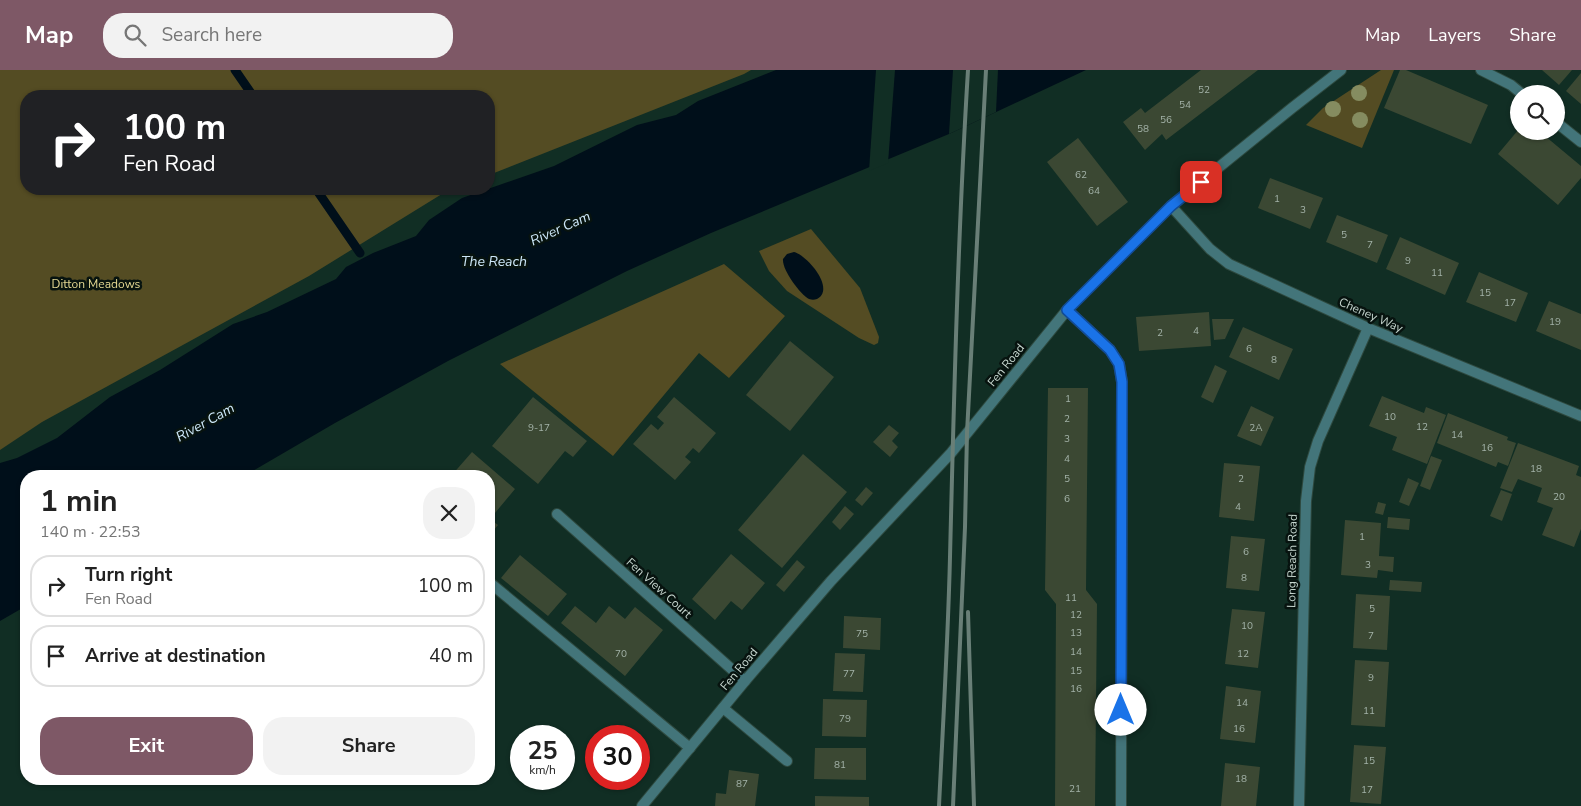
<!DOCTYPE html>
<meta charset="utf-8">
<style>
body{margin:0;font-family:"Nunito Sans",sans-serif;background:#f2f2f2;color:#222;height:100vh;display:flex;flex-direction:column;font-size:19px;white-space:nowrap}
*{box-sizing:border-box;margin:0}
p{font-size:16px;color:#767676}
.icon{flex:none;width:28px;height:28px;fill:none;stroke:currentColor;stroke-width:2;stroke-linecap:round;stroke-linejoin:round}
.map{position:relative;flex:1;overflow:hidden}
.side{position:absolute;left:20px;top:400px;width:475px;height:315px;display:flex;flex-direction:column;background:#fff;border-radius:20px;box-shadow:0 1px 4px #0004}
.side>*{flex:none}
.hud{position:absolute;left:20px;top:20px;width:475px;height:105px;border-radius:20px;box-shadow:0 1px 4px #0004;background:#202124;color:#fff;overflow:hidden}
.controls{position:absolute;left:1510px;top:15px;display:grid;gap:10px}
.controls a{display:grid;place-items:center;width:55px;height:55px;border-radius:50%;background:#fff;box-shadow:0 1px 4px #0004;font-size:25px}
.speed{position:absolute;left:510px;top:655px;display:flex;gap:10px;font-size:25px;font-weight:700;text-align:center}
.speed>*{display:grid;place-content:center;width:65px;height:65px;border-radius:50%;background:#fff;box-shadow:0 1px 4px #0004;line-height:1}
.speed small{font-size:12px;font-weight:400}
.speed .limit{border:8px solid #d22;background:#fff;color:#111}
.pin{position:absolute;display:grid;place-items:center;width:42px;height:42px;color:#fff;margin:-21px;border-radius:10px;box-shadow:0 2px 8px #0006}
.me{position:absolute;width:55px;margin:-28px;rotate:0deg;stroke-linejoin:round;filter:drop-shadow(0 0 4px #0008)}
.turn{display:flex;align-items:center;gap:18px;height:105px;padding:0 20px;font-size:22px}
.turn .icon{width:65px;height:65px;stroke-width:2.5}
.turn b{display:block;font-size:35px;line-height:42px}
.round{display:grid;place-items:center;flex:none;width:52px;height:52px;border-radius:20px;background:#f2f2f2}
.summary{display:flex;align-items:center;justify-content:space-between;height:85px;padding:0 20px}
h1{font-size:30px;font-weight:700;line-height:38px}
.button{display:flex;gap:10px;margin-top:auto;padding:10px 20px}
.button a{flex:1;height:58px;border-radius:20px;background:#7e5866;color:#fff;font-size:20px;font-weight:700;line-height:58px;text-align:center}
.button a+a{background:#f2f2f2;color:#222}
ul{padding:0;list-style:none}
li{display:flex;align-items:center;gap:15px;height:62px;margin:0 10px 8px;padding:0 10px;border:2px solid #e0e0e0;border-radius:20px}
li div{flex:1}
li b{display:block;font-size:19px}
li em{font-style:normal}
header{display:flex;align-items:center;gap:30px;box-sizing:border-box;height:70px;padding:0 25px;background:#7e5866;color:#fff}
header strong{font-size:24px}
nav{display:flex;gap:28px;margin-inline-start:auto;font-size:18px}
.search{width:350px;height:45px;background:#f2f2f2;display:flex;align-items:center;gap:12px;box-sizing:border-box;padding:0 18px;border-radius:20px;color:#767676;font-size:19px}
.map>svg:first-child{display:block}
</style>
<header>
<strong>Map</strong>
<div class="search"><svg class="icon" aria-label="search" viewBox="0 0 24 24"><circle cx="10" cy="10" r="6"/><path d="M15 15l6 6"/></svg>Search here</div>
<nav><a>Map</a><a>Layers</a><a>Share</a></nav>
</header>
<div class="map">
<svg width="1581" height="736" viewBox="0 0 1581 736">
<rect width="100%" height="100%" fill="#112e24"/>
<g fill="#544c23">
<polygon points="0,0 751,0 744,4 489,105 489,26 26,26 26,119 450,119 309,206 42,352 0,380"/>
<polygon points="1381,0 1394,0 1362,78 1306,55 1323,38"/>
<polygon points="811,159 860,218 879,267 878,273 874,275 859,268 787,221 769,201 759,181"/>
<polygon points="724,194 785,246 729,308 699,283 613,386 500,294"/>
</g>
<g fill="#000f1a">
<polygon points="776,0 1086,0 949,64 711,163 627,201 448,291 335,353 244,406 26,406 26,536 0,551 0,393 17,388 57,368 110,327 160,300 233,254 267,242 336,209 346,197 373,183 416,166 429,150 462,128 554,96 637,55 676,45 698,31"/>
<path d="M794,182c13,3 42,37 23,47 -3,1 -5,1 -8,0 -9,-5 -27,-29 -26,-40l4,-5z"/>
</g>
<g fill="#112e24">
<polygon points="876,0 895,0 888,93 869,101"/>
<polygon points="953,0 998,0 996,42 949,64"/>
</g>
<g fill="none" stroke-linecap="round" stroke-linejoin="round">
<g stroke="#000f1a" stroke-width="9">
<polyline points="235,0 253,26"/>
<polyline points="316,119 360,183"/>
</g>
</g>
<g fill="#3b4833">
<polygon points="1201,0 1258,0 1166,70 1162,64 1145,80 1123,52 1141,38 1145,43"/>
<polygon points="1400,0 1406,0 1488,35 1471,74 1384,38"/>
<polygon points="1542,0 1572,0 1559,15"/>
<polygon points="1581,3 1581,34 1566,21"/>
<polygon points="1519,59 1519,61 1539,61 1581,96 1581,108 1558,135 1498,84"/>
<polygon points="1078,68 1128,132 1097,156 1047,92"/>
<polygon points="1270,108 1323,128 1310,159 1258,138"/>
<polygon points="1337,145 1388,165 1377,193 1326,172"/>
<polygon points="1400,167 1459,193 1445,225 1386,199"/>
<polygon points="1479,202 1528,223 1516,252 1466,232"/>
<polygon points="1549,231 1581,244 1581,280 1536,261"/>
<polygon points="1209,242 1211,276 1139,281 1136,247"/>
<polygon points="1212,249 1234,249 1225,269 1214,270"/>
<polygon points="1243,257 1293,279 1279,310 1229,287"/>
<polygon points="790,271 834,307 790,361 746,325"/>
<polygon points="1215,295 1227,301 1213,333 1201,327"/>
<polygon points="1048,318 1088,318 1086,520 1097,534 1095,736 1055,736 1056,534 1045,520"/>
<polygon points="1382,326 1424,343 1426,337 1446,345 1427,394 1392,380 1397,367 1369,356"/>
<polygon points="533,327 587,371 573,387 565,381 538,414 492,376"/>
<polygon points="674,327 716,363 699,383 693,378 685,387 691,392 675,410 633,374 651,354 658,360 664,353 657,347"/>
<polygon points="1251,336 1274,347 1261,376 1237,366"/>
<polygon points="1448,343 1508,367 1507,370 1516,373 1508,396 1498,392 1496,397 1437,373"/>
<polygon points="889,355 899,363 892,371 898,377 890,387 873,372"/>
<polygon points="1518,373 1579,396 1576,405 1581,407 1581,459 1574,477 1542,465 1553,438 1537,432 1542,418 1518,409 1512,422 1500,418"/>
<polygon points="472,382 515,419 490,449 498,455 489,466 489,406 451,406"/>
<polygon points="803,384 847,422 782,498 738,460"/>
<polygon points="1431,386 1442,390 1430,420 1420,416"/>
<polygon points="1224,393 1260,396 1254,451 1219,447"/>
<polygon points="1408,408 1419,413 1409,436 1399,432"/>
<polygon points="866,417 873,423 862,436 855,430"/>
<polygon points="1501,420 1512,424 1502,451 1490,446"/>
<polygon points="1378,432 1386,434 1383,445 1375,443"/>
<polygon points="845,436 854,444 840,460 832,452"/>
<polygon points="1388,447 1410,449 1409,460 1387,458"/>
<polygon points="1345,450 1381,453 1379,486 1394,487 1393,502 1378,500 1377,508 1341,505"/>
<polygon points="1231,466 1265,469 1259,521 1226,518"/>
<polygon points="731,484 765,513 742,540 731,531 715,550 692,529"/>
<polygon points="520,485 567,524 548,546 501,508"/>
<polygon points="797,490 805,497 784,522 776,515"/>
<polygon points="1390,510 1422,512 1421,522 1389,520"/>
<polygon points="1356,524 1390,526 1387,580 1353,578"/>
<polygon points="575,536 596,553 609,536 625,549 635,537 663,560 625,606 561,553"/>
<polygon points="1232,539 1265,542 1258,598 1225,594"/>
<polygon points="844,546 881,548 880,580 843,578"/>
<polygon points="835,583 865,584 863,622 833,621"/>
<polygon points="1355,590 1389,592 1385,657 1351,655"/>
<polygon points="1226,616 1261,621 1255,673 1220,669"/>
<polygon points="823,629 867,630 866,667 822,666"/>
<polygon points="1354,675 1386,677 1381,734 1350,732"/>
<polygon points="815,678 866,678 866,710 814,709"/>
<polygon points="1225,693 1260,697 1256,736 1221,736"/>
<polygon points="729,700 759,704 755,736 715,736 716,723 726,724"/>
<polygon points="815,726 869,727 869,736 815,736"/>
</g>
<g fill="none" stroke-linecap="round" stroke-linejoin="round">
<g stroke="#2e493f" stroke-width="12">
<g id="lane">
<polyline points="1481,0 1511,15 1522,24"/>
<polyline points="1556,52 1581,72"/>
<polyline points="489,512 690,678"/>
</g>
</g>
<g stroke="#2e493f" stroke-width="12">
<g id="street">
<polyline points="1171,136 1210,179 1229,194 1368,258 1581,346"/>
<polyline points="1067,240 1110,280 1119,294 1122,312 1121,736"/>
<polyline points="557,444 745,611"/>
<polyline points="723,638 787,691"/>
<polyline points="642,736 745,611 831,511 951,383 1067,240 1171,136 1292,38 1341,0"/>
<polyline points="1299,736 1306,431 1310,397 1318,371 1368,258"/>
</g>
</g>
<use href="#lane" stroke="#43757a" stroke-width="10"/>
<use href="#street" stroke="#43757a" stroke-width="10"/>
<g stroke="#697f77" stroke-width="4">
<polyline points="968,542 974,736"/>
<path d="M939,736c4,-83 9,-166 11,-249 4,-163 8,-325 18,-487"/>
<polyline points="953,736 965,457 967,363 986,0"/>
</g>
</g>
<g fill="#858c60">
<circle cx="1359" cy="23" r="8"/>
<circle cx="1333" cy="39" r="8"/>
<circle cx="1360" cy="50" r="8"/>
</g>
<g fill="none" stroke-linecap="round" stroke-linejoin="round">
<g stroke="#114b97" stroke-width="12">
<polyline id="route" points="1121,640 1122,312 1119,294 1110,280 1067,240 1171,136 1201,112"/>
</g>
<use href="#route" stroke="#1a73e8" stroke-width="9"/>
</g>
<g text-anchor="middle" stroke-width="5" stroke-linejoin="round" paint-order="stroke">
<g font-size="10" fill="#a3b2a8">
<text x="1204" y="23">52</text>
<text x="1185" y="38">54</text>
<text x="1166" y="53">56</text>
<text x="1143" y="62">58</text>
<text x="1081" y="108">62</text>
<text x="1094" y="124">64</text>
<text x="1277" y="132">1</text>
<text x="1303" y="143">3</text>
<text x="1344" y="168">5</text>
<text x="1370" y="178">7</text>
<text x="1408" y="194">9</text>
<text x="1437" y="206">11</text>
<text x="1485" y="226">15</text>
<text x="1510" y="236">17</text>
<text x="1555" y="255">19</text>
<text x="1196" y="264">4</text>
<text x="1160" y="266">2</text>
<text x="1249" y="282">6</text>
<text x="1274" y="293">8</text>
<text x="1068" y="332">1</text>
<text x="1390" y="350">10</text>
<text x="1067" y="352">2</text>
<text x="1422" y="360">12</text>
<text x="539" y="361">9-17</text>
<text x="1256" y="361">2A</text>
<text x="1457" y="368">14</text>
<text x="1067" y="372">3</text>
<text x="1487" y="381">16</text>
<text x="1067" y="392">4</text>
<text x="1536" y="402">18</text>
<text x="1067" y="412">5</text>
<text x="1241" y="412">2</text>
<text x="1559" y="430">20</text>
<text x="1067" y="432">6</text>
<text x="1238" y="440">4</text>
<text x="1362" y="470">1</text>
<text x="1246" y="485">6</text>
<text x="1368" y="498">3</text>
<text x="1244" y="511">8</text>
<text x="1071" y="531">11</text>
<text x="1372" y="542">5</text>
<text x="1076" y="548">12</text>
<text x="1247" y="559">10</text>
<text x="1076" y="566">13</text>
<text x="862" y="567">75</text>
<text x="1371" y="569">7</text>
<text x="1076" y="585">14</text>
<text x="621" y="587">70</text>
<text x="1243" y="587">12</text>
<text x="1076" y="604">15</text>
<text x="849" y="607">77</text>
<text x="1371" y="611">9</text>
<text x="1076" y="622">16</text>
<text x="1242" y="636">14</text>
<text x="1369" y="644">11</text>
<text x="845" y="652">79</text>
<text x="1239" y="662">16</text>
<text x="1369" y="694">15</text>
<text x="840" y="698">81</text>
<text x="1241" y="712">18</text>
<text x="742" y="717">87</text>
<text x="1075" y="722">21</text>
<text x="1367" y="723">17</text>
</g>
<g font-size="12" fill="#e4d892" stroke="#07130f">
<text x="96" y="218">Ditton Meadows</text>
</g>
<g font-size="12" fill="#c6d6cf" stroke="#07130f">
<text transform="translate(1371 245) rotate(24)" y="4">Cheney Way</text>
<text transform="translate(1006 295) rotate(-51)" y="4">Fen Road</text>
<text transform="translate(1292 491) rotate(-89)" y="4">Long Reach Road</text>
<text transform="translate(659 518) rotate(42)" y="4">Fen View Court</text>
<text transform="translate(739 599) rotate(-50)" y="4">Fen Road</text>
</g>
<g font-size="14" font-style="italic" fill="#cde7f8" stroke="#07130f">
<text transform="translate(560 158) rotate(-24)" y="5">River Cam</text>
<text x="494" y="196">The Reach</text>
<text transform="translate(205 352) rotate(-29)" y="5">River Cam</text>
</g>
</g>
</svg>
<div class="controls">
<a><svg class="icon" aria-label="search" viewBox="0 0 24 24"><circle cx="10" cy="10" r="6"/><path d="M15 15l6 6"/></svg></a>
</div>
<div class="speed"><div>25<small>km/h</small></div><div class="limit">30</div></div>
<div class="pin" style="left:1201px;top:112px;background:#d93025"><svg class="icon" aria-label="arrive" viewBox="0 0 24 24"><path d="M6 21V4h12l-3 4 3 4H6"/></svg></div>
<svg class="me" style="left:1121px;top:640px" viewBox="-20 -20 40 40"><circle r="19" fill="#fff"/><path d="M0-13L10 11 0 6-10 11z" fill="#1a73e8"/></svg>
<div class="hud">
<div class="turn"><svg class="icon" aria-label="right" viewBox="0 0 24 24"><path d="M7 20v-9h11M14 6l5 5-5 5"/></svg><div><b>100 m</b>Fen Road</div></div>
</div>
<section class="side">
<div class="summary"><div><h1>1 min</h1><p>140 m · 22:53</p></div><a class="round"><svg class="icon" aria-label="close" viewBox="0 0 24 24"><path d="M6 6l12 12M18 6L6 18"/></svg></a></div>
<ul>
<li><svg class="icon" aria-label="right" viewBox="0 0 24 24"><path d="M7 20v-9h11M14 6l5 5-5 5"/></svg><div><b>Turn right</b><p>Fen Road</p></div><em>100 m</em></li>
<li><svg class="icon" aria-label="arrive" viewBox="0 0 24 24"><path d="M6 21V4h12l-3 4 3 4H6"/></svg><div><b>Arrive at destination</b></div><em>40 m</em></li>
</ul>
<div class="button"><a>Exit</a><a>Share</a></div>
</section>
</div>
